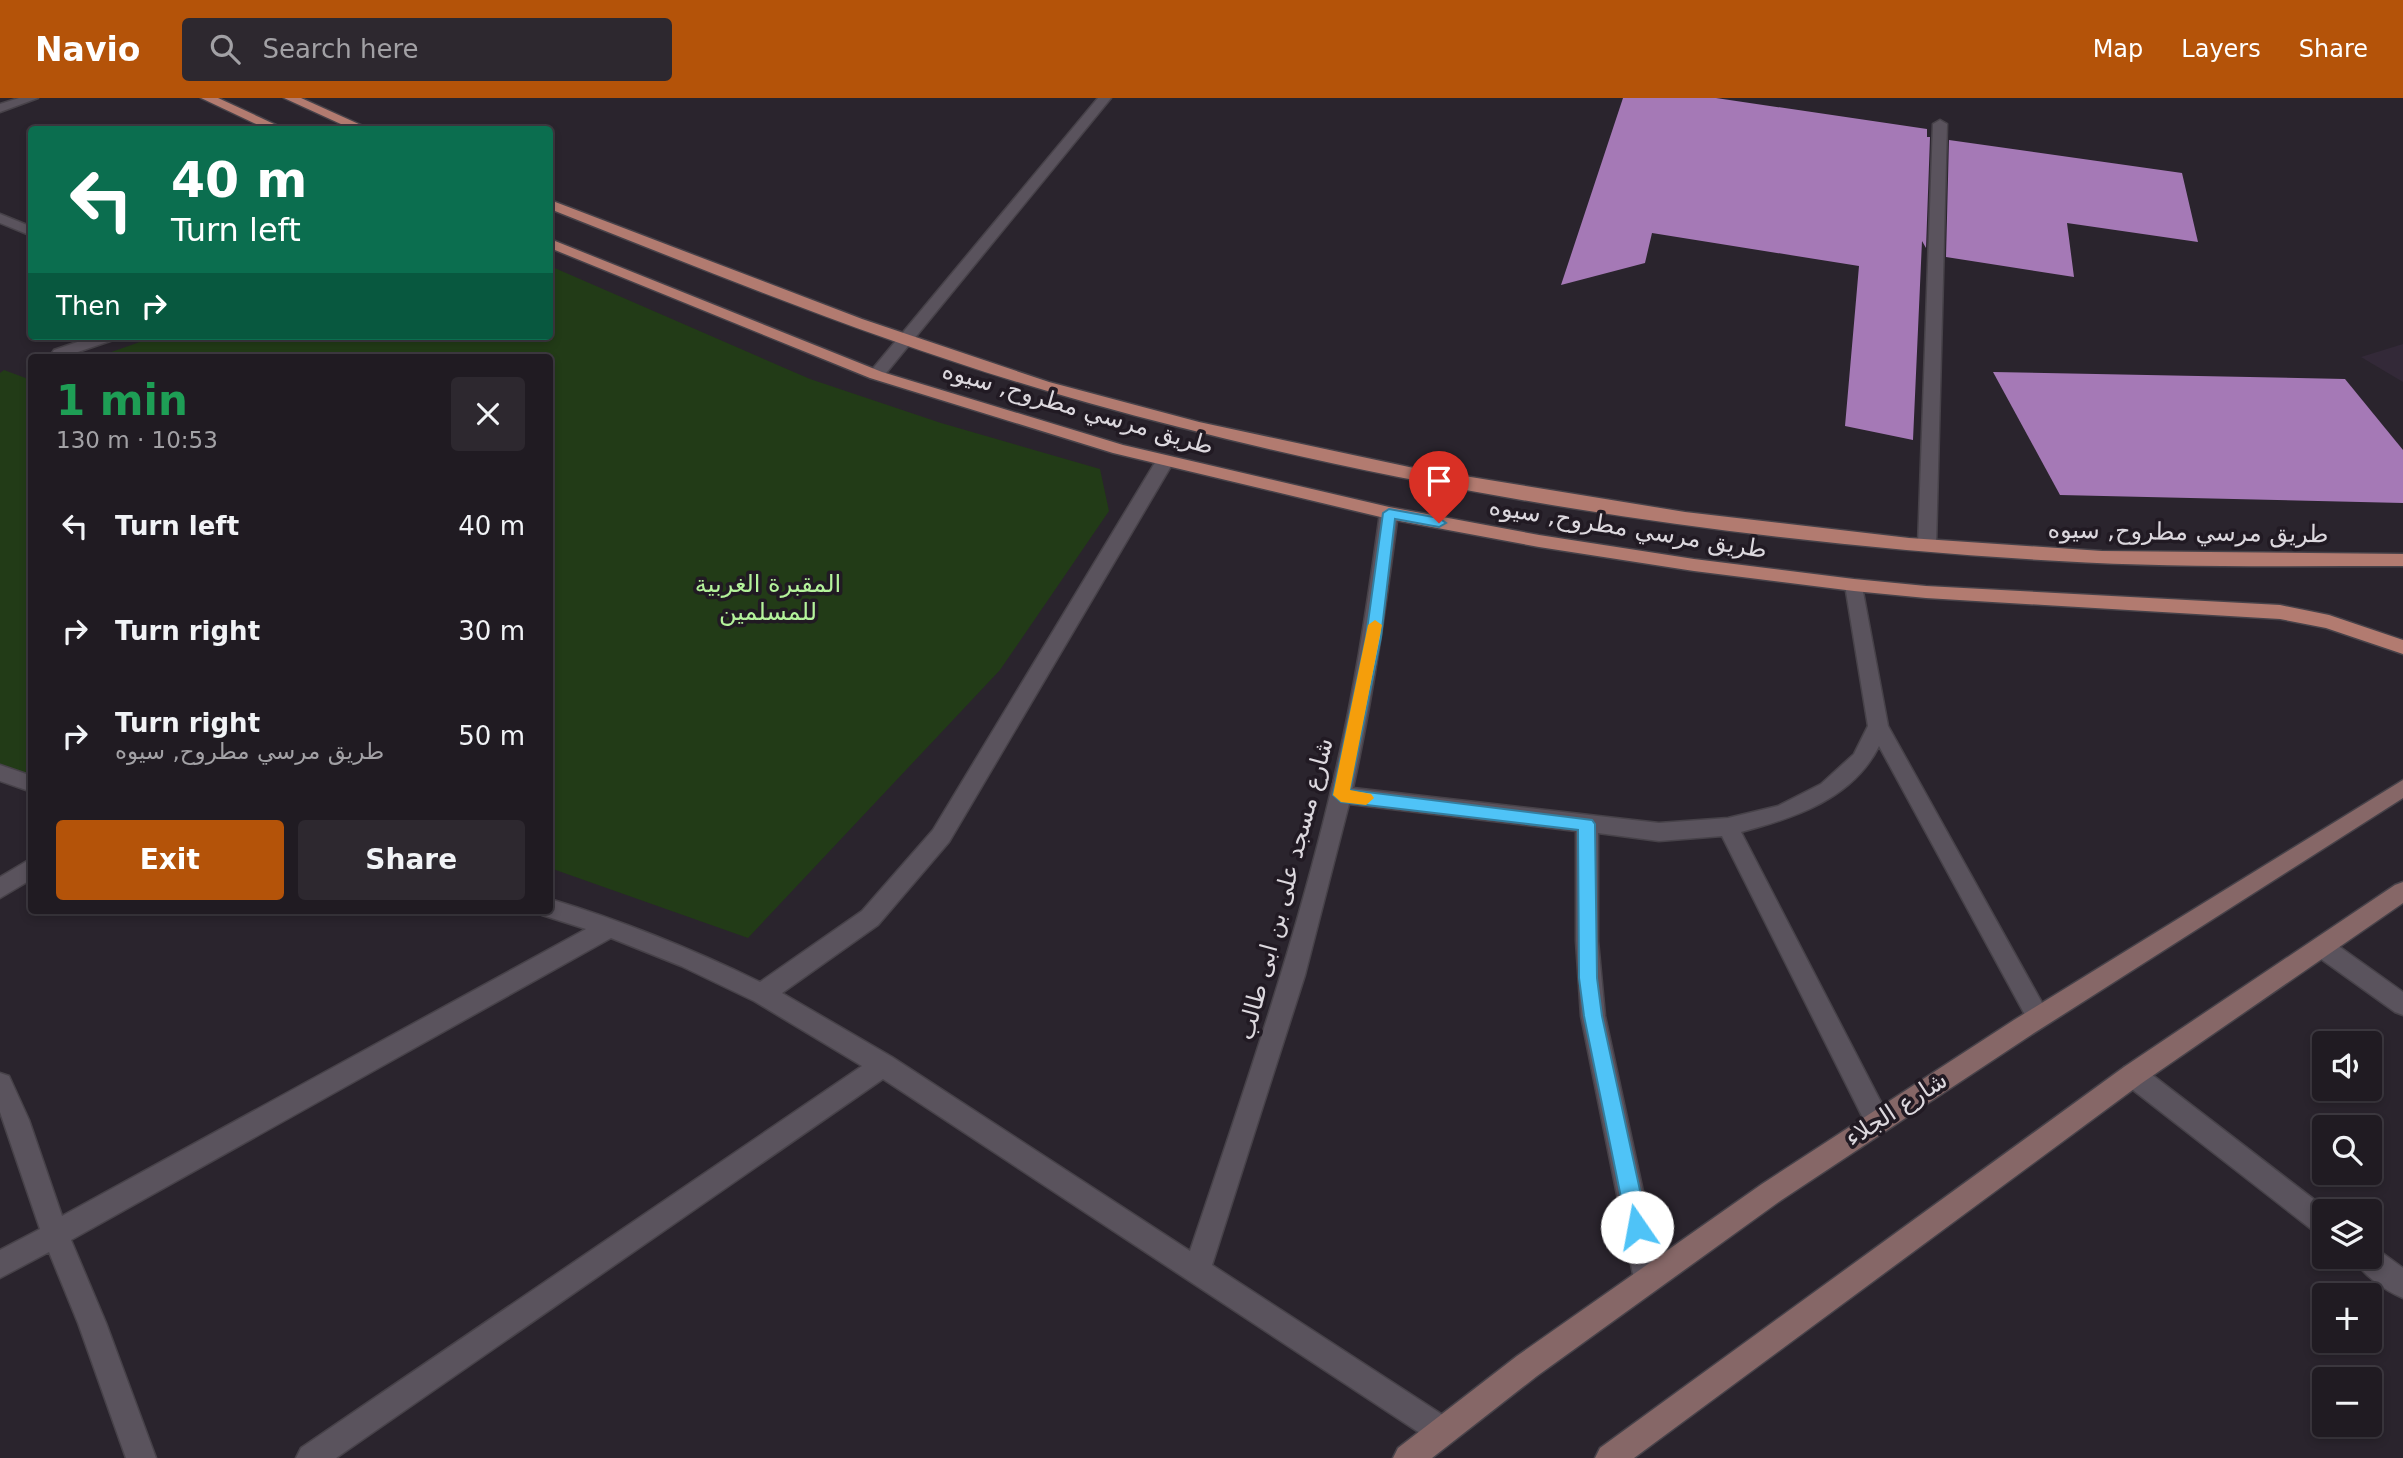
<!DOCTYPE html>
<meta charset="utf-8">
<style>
body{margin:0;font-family:"DejaVu Sans",Vazirmatn,sans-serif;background:#2d282f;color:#f1f3f6;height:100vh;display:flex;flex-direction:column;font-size:26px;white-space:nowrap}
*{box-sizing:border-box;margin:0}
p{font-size:23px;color:#a2a1a5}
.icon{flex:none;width:38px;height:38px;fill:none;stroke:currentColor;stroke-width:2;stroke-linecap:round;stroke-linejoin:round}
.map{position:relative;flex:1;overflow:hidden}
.sheet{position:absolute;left:28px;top:256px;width:525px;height:560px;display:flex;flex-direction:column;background:#201b22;border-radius:7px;box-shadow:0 4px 10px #0003,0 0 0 2px #3d3940}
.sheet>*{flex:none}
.hud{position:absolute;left:28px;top:28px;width:525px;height:214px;border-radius:7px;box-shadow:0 4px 10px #0003,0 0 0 2px #3d3940;background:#0b6e4f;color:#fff;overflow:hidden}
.fabs{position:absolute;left:2312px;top:933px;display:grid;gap:14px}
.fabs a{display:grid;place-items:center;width:70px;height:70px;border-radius:7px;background:#201b22;box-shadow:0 4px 10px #0003,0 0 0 2px #3d3940;font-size:35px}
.pin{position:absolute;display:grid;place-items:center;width:60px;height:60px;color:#fff;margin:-72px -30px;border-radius:50% 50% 50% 0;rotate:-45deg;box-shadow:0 0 7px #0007}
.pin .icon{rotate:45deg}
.me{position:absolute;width:77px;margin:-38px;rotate:348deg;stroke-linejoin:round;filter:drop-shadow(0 0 5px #0008)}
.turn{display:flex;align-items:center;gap:24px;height:147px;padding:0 28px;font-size:32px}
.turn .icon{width:91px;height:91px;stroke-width:2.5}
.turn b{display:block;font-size:49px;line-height:60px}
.then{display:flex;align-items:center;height:66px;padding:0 28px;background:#0003;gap:14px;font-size:26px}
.round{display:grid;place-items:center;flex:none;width:74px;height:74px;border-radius:7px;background:#2d282f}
.overview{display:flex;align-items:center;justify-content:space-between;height:119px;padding:0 28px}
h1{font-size:42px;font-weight:600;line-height:52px;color:#1e9e55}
.cta{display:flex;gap:14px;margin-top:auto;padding:14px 28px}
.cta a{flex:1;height:80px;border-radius:7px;background:#b45309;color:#fff;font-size:28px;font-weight:600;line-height:80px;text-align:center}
.cta a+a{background:#2d282f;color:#f1f3f6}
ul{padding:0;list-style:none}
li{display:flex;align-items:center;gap:21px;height:105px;padding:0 28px}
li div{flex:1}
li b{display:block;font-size:26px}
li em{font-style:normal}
header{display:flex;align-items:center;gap:42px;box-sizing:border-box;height:98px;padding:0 35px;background:#b45309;color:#fff}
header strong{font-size:33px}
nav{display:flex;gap:38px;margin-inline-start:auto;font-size:24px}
.search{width:490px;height:63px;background:#2d282f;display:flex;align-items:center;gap:18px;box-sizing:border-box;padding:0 24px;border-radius:7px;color:#a2a1a5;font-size:26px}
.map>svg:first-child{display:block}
</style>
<header>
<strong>Navio</strong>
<div class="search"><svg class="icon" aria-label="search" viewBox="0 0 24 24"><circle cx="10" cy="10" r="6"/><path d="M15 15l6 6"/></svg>Search here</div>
<nav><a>Map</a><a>Layers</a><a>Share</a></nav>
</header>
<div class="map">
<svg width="2403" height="1360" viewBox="0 0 2403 1360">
<rect width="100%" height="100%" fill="#2a242d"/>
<polygon fill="#332938" points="2403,246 2403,284 2361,259"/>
<g fill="#223b17">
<polygon points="550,168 810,281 941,325 1100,371 1109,413 1000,572 748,840 550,770 550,259 97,259 157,238 550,238"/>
<polygon points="4,272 31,282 31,677 0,669 0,275"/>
</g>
<g fill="#a579b6">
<polygon points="1623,0 1716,0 1927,31 1927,39 1930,39 1926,150 1922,143 1913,342 1845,328 1859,168 1652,135 1645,165 1561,187"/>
<polygon points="1949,42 2182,75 2198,144 2067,125 2074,179 1946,159"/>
<polygon points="1993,274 2345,281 2403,352 2403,405 2060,397"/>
</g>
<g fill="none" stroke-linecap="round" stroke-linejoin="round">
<g stroke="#474249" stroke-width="3">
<polygon id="lane" points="1940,22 1947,26 1936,447 1927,453 1918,447 1933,26"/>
</g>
<g stroke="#474249" stroke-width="3">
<g id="street">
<polygon points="19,0 38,0 0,14 0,6"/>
<polygon points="1098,0 1111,0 882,280 870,280 868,277 870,274"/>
<polygon points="0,116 32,129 32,138 0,125"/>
<polygon points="95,238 118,238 116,241 66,258 57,259 52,255 54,252"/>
<path d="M1165,358l9,5 -225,381 -71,83 -96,68 110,64 298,194c51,-151 103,-301 140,-456 23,-93 37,-187 50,-282l9,-6 9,6c-12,92 -25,184 -45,275l306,35 69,-5 50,-12 43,-22 33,-30 14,-28 -23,-141 2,-4h14l27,145 158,284 4,7 -4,7 -8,3 -8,-3 -151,-278c-26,53 -85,72 -138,86l145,280 4,8 -4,8 -9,4 -9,-4 -146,-292 -63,5 -61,-8v108l7,75 57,263 -4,9 -10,4 -10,-4 -4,-9 -53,-263 -5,-75v-110l-227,-27 -44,171 -93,290 240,156 4,10 -4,10 -10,4 -10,-4 -549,-362 -547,379h-40l5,-10 561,-382 -108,-65 -73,-35 -70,-28 -540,302 35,83 50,135h-30l-48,-135 -29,-71 -49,26v-28l40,-21 -40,-117v-39l9,3 20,44 33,96 524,-287 -44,-14 -2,-5h10v-11c73,22 142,50 210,83l102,-71 71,-81 223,-369z"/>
<polygon points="0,667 32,678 32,694 0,683"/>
<polygon points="32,760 32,781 0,800 0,779"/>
<polygon points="2322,839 2330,842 2403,894 2403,917 2395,914 2314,856 2310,849 2314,842"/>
<polygon points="2133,966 2142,969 2329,1113 2324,1113 2324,1138 2315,1134 2124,985 2121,977 2124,969"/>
<path d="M2370,1146l33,24v30c-17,-7 -43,-24 -50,-42h17z"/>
</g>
</g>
<g stroke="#474249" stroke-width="3">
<g id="secondary">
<polygon points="2403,682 2403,700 2031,937 1780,1103 1537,1278 1432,1360 1393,1360 1398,1350 1517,1258 1762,1086 2014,922"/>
<polygon points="2403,784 2403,805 2142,985 1634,1360 1595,1360 1600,1350 2124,969 2395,787"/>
</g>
</g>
<g stroke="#474249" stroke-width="3">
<g id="primary">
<polygon points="201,0 218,0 287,32 269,32"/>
<polygon points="284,0 301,0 372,32 354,32"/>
<path d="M550,102l312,119 187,63 150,40 210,45 276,45 224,26 193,13 301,3v12c-115,0 -230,2 -344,-5 -323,-18 -659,-71 -970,-158 -184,-51 -362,-124 -539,-194z"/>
<polygon points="550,141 882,274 1123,347 1389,409 1539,437 1694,461 1854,481 1926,488 2280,507 2329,517 2403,542 2403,556 2326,530 2280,521 1926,500 1854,493 1694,473 1539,449 1389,421 1113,355 870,280 550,150"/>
</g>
</g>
<use href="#lane" fill="#5a535d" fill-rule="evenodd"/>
<use href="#street" fill="#5a535d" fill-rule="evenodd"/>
<use href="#secondary" fill="#866767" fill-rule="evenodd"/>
<use href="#primary" fill="#b27b70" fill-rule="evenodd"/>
</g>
<polygon fill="#4fc3f7" stroke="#337fa1" stroke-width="2" points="1389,411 1439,420 1446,425 1439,429 1395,421 1381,539 1350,692 1592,722 1595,726 1597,880 1602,918 1648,1129 1645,1135 1637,1138 1630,1135 1627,1129 1584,918 1579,880 1578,732 1341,704 1333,697 1366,539 1383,415"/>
<polygon fill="#f59e0b" points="1375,522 1382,527 1350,692 1371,696 1374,700 1366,707 1341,704 1333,697 1368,527"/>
<g text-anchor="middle" stroke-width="7" stroke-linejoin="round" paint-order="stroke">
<g font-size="24" fill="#dcd8de" stroke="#211a23">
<text transform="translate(1078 310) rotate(16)" y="8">طريق مرسي مطروح, سيوه</text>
<text transform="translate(1628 430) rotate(9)" y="8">طريق مرسي مطروح, سيوه</text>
<text transform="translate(2188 434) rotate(1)" y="8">طريق مرسي مطروح, سيوه</text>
<text transform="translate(1285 791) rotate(-75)" y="8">شارع مسجد على بن ابى طالب</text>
<text transform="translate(1896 1011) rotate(-33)" y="8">شارع الجلاء</text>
</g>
<g font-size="24" fill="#b4f39b" stroke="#211a23">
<text x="768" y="494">المقبرة الغربية<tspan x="768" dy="28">للمسلمين</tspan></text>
</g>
</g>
</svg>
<div class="fabs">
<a><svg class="icon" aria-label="sound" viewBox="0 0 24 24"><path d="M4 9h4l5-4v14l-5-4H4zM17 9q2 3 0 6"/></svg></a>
<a><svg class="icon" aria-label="search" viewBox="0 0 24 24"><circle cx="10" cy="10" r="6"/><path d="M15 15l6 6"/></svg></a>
<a><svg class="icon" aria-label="layers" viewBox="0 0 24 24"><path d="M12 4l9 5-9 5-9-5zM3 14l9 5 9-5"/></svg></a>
<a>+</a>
<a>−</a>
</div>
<div class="pin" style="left:1439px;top:425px;background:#d93025"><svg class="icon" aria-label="arrive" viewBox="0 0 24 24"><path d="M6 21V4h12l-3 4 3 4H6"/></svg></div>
<svg class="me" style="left:1637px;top:1129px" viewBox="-20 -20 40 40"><circle r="19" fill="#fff"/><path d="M0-13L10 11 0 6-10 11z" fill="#4fc3f7"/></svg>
<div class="hud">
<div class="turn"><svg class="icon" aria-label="left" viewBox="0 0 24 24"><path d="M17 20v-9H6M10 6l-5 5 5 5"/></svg><div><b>40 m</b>Turn left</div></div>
<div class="then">Then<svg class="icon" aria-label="right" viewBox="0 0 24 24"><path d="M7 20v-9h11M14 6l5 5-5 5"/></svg></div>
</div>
<section class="sheet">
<div class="overview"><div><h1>1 min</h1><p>130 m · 10:53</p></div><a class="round"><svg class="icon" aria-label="close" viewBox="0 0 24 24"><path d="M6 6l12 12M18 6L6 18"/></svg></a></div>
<ul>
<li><svg class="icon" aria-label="left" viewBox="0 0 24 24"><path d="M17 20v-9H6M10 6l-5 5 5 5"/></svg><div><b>Turn left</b></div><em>40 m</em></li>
<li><svg class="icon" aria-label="right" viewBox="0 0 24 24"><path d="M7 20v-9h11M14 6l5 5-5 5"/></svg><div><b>Turn right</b></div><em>30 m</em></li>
<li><svg class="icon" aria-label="right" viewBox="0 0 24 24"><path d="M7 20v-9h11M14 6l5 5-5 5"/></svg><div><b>Turn right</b><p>طريق مرسي مطروح, سيوه</p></div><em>50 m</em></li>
</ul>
<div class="cta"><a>Exit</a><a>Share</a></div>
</section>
</div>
